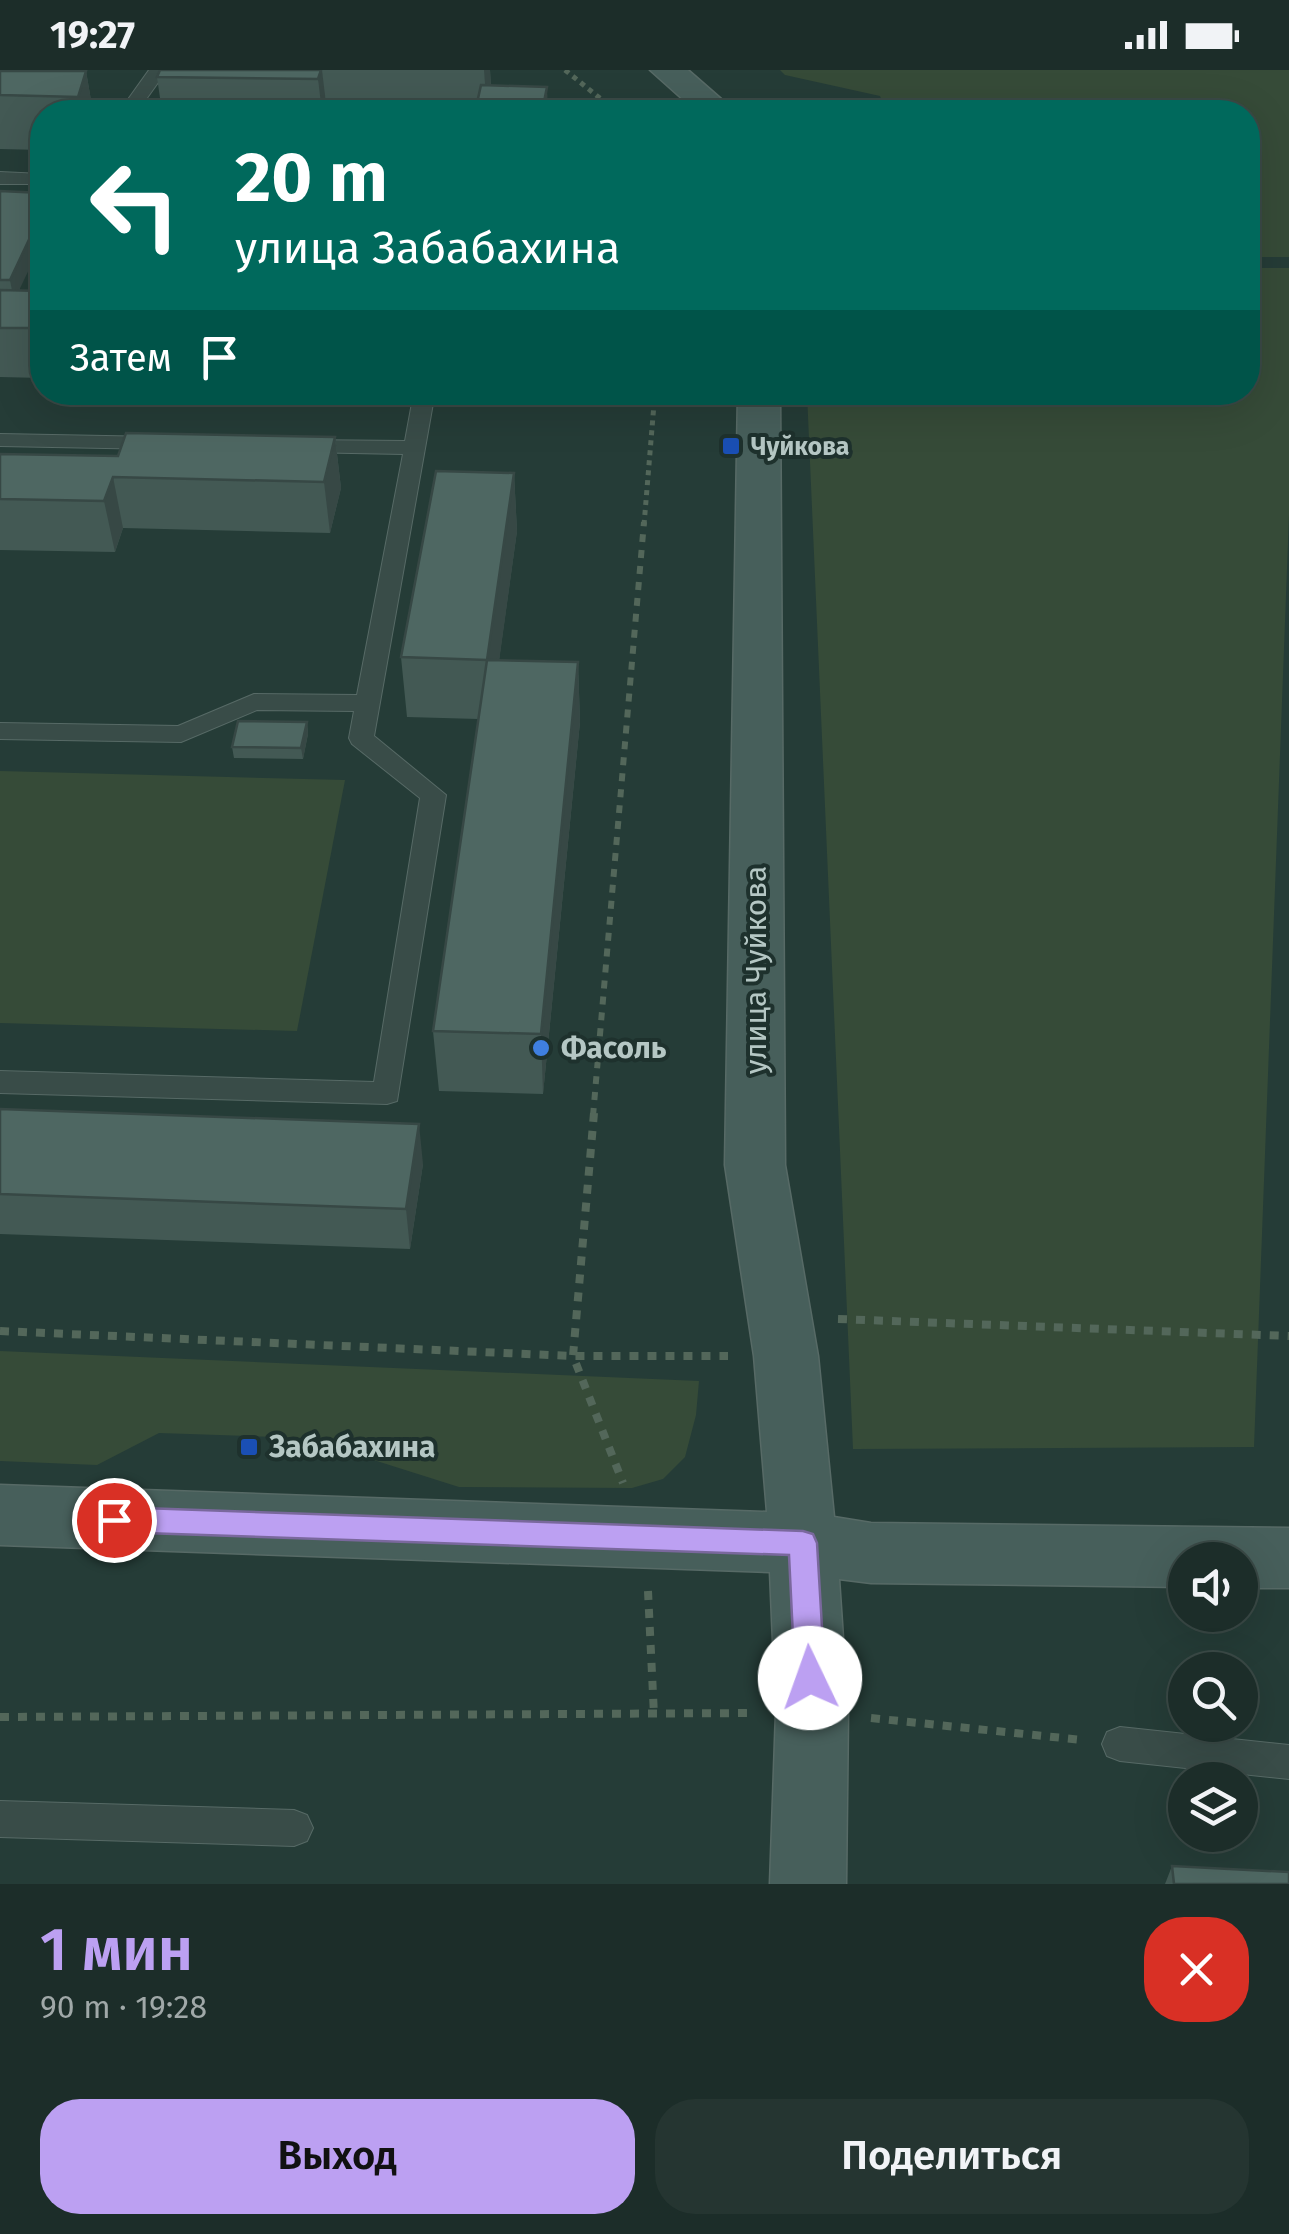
<!DOCTYPE html>
<html lang="ru">
<meta charset="utf-8">
<style>
body{margin:0;font-family:"Fira Sans",sans-serif;background:#253531;color:#f1f3f6;height:100vh;display:flex;flex-direction:column;font-size:38px;white-space:nowrap}
*{box-sizing:border-box;margin:0}
p{font-size:32px;color:#a0a8a8}
.icon{flex:none;width:55px;height:55px;fill:none;stroke:currentColor;stroke-width:2;stroke-linecap:round;stroke-linejoin:round}
.map{position:relative;height:1814px;overflow:hidden}
.details{display:flex;flex-direction:column;background:#1c2d29;flex:1}
.details>*{flex:none}
.top-card{position:absolute;left:30px;top:30px;width:1230px;height:305px;border-radius:40px;box-shadow:0 10px 40px #0002,0 0 0 2px #3a4946;background:#00695c;color:#fff;overflow:hidden}
.controls{position:absolute;left:1168px;top:1472px;display:grid;gap:20px}
.controls a{display:grid;place-items:center;width:90px;height:90px;border-radius:50%;background:#1c2d29;box-shadow:0 10px 40px #0002,0 0 0 2px #3a4946;font-size:50px}
.pin{position:absolute;display:grid;place-items:center;width:85px;height:85px;color:#fff;margin:-42px;border:5px solid #fff;border-radius:50%;box-shadow:0 2px 10px #0007}
.me{position:absolute;width:110px;margin:-55px;rotate:357deg;stroke-linejoin:round;filter:drop-shadow(0 0 8px #0008)}
.turn{display:flex;align-items:center;gap:35px;height:210px;padding:0 40px;font-size:45px}
.turn .icon{width:130px;height:130px;stroke-width:2.5}
.turn b{display:block;font-size:70px;line-height:85px}
.then{display:flex;align-items:center;height:95px;padding:0 40px;background:#0003;gap:20px;font-size:38px}
.round{display:grid;place-items:center;flex:none;width:105px;height:105px;border-radius:40px;background:#253531}
.summary{display:flex;align-items:center;justify-content:space-between;height:170px;padding:0 40px}
h1{font-size:60px;font-weight:600;line-height:75px;color:#bca0f2}
.button{display:flex;gap:20px;margin-top:auto;padding:20px 40px}
.button a{flex:1;height:115px;border-radius:40px;background:#bca0f2;color:#111;font-size:40px;font-weight:600;line-height:115px;text-align:center}
.button a+a{background:#253531;color:#f1f3f6}
.status{display:flex;justify-content:space-between;align-items:center;height:70px;padding:0 50px;background:#1c2d29;direction:ltr}
.status svg{height:28px;fill:currentColor}
.map>svg:first-child{display:block}
</style>
<div class="status"><b>19:27</b><svg viewBox="0 0 49 12"><path d="M0 12V9h3v3zM5 12V6h3v6zM10 12V3h3v9zM15 12V0h3v12zM26 1h20v11H26zM47 4h2v5h-2z"/></svg></div>
<div class="map">
<svg width="1289" height="1814" viewBox="0 0 1289 1814">
<rect width="100%" height="100%" fill="#253c37"/>
<g fill="#364b38">
<polygon points="780,0 1289,0 1289,187 1248,187 1248,42 886,42 880,26 785,5"/>
<polygon points="1248,198 1289,198 1289,445 1254,1377 853,1379 807,323 1248,322"/>
<polygon points="0,701 345,710 297,961 0,953"/>
<polygon points="0,1281 699,1311 696,1345 685,1387 663,1409 632,1418 459,1417 304,1368 159,1363 97,1395 0,1391"/>
</g>
<g fill="none" stroke-linecap="round" stroke-linejoin="round">
<g stroke="#576a66" stroke-width="2">
<g id="lane">
<polygon points="149,0 167,0 137,42 9,40 0,36 0,21 14,30 124,35"/>
<polygon points="0,102 42,104 42,114 0,114"/>
<polygon points="414,322 435,322 374,666 446,725 397,1031 387,1034 0,1023 0,1001 374,1012 420,728 352,674 349,668 354,641 257,640 181,672 0,669 0,653 178,656 254,624 357,625 403,384 301,382 290,376 301,370 405,371"/>
<polygon points="0,364 158,367 169,373 158,379 0,376"/>
<polygon points="1120,1657 1289,1675 1289,1709 1120,1691 1107,1686 1102,1674 1107,1662"/>
<polygon points="0,1731 294,1740 307,1745 313,1758 307,1771 294,1776 0,1767"/>
</g>
</g>
<g stroke="#576a66" stroke-width="3">
<g id="secondary">
<polygon points="650,0 688,0 736,42 697,42"/>
<polygon points="738,322 780,322 785,1095 818,1286 834,1447 871,1453 1289,1458 1289,1518 1240,1518 1240,1490 1185,1490 1185,1517 871,1513 839,1509 848,1642 846,1814 770,1814 776,1642 770,1502 0,1475 0,1415 767,1442 754,1286 725,1095"/>
</g>
</g>
<g stroke="#53675a" stroke-width="5" stroke-dasharray="5 5" stroke-linecap="butt">
<polyline points="565,0 617,42"/>
<polyline points="644,455 655,322"/>
</g>
<polyline stroke="#53675a" stroke-width="6" stroke-dasharray="8 8" stroke-linecap="butt" points="593,1046 644,452"/>
<g stroke="#53675a" stroke-width="8" stroke-dasharray="9 9" stroke-linecap="butt">
<polyline points="594,1043 573,1286 623,1413"/>
<polyline points="838,1249 1289,1266"/>
<polyline points="0,1261 573,1286 728,1286"/>
<polyline points="648,1521 654,1645"/>
<polyline points="0,1647 754,1643"/>
<polyline points="871,1648 1082,1670"/>
</g>
<use href="#lane" fill="#394c48" fill-rule="evenodd"/>
<use href="#secondary" fill="#475f5b" fill-rule="evenodd"/>
</g>
<g fill="#435954">
<polygon points="160,0 490,0 491,16 548,42 162,42 157,7"/>
<polygon points="0,1 86,1 93,42 42,42 42,80 0,79"/>
<polygon points="0,121 20,221 42,221 42,308 0,307"/>
<polygon points="335,367 341,418 330,463 123,458 115,482 0,480 0,384 118,386"/>
<polygon points="514,403 517,461 499,590 578,592 580,652 543,1024 439,1021 433,961 478,649 407,647 401,587"/>
<polygon points="307,652 308,664 303,689 234,688 232,677"/>
<polygon points="0,1039 423,1094 410,1179 0,1164"/>
<polygon points="1172,1796 1289,1814 1165,1814"/>
</g>
<g fill="#374845">
<polygon points="321,0 322,0 327,42 322,42 318,9"/>
<polygon points="484,0 490,0 491,18 487,42"/>
<polygon points="86,1 93,42 81,42 78,27"/>
<polygon points="547,17 548,42 542,42"/>
<polygon points="42,142 42,172 14,231 10,210"/>
<polygon points="335,367 341,418 330,463 324,412"/>
<polygon points="514,403 517,461 491,650 487,590"/>
<polygon points="113,407 123,458 115,482 104,431"/>
<polygon points="578,592 580,652 543,1024 541,964"/>
<polygon points="307,652 308,664 303,689 301,678"/>
<polygon points="419,1054 423,1094 410,1179 406,1139"/>
</g>
<g fill="#4e6762" stroke="#374845" stroke-width="2.5">
<polygon points="160,0 321,0 318,9 157,7"/>
<polygon points="0,1 86,1 78,27 0,25"/>
<polygon points="481,15 547,17 542,42 475,42"/>
<polygon points="0,121 42,123 42,142 10,210 0,210"/>
<polygon points="0,220 42,221 42,258 0,258"/>
<polygon points="126,363 335,367 324,412 113,407 104,431 0,429 0,384 118,386"/>
<polygon points="436,401 514,403 487,590 401,587"/>
<polygon points="487,590 578,592 541,964 433,961"/>
<polygon points="238,651 307,652 301,678 232,677"/>
<polygon points="0,1039 419,1054 406,1139 0,1124"/>
<polygon points="1172,1796 1289,1802 1289,1814 1174,1814"/>
</g>
<polygon fill="#bca0f2" stroke="#7a689d" stroke-width="2.5" points="114,1437 803,1461 813,1464 817,1473 825,1608 820,1618 810,1622 800,1618 795,1608 789,1485 114,1462 104,1458 100,1450 104,1441"/>
<g fill="#1a4fb4" stroke="#1e312d" stroke-width="4">
<rect x="721" y="366" width="20" height="20" rx="5"/>
<rect x="239" y="1367" width="20" height="20" rx="5"/>
</g>
<circle fill="#3f7fe0" stroke="#1e312d" stroke-width="4" cx="541" cy="978" r="10"/>
<g text-anchor="middle" stroke-width="8" stroke-linejoin="round" paint-order="stroke">
<g font-size="25" font-weight="bold" fill="#b5c7c4" stroke="#1e312d" text-anchor="start">
<text x="751" y="385">Чуйкова</text>
</g>
<g font-size="30" fill="#b5c7c4" stroke="#1e312d">
<text transform="translate(756 900) rotate(-90)" y="10">улица Чуйкова</text>
</g>
<g font-size="30" font-weight="bold" fill="#b5c7c4" stroke="#1e312d" text-anchor="start">
<text x="561" y="988">Фасоль</text>
<text x="269" y="1387">Забабахина</text>
</g>
</g>
</svg>
<div class="controls">
<a><svg class="icon" aria-label="sound" viewBox="0 0 24 24"><path d="M4 9h4l5-4v14l-5-4H4zM17 9q2 3 0 6"/></svg></a>
<a><svg class="icon" aria-label="search" viewBox="0 0 24 24"><circle cx="10" cy="10" r="6"/><path d="M15 15l6 6"/></svg></a>
<a><svg class="icon" aria-label="layers" viewBox="0 0 24 24"><path d="M12 4l9 5-9 5-9-5zM3 14l9 5 9-5"/></svg></a>
</div>
<div class="pin" style="left:114px;top:1450px;background:#d93025"><svg class="icon" aria-label="arrive" viewBox="0 0 24 24"><path d="M6 21V4h12l-3 4 3 4H6"/></svg></div>
<svg class="me" style="left:810px;top:1608px" viewBox="-20 -20 40 40"><circle r="19" fill="#fff"/><path d="M0-13L10 11 0 6-10 11z" fill="#bca0f2"/></svg>
<div class="top-card">
<div class="turn"><svg class="icon" aria-label="left" viewBox="0 0 24 24"><path d="M17 20v-9H6M10 6l-5 5 5 5"/></svg><div><b>20 m</b>улица Забабахина</div></div>
<div class="then">Затем<svg class="icon" aria-label="arrive" viewBox="0 0 24 24"><path d="M6 21V4h12l-3 4 3 4H6"/></svg></div>
</div>
</div>
<section class="details">
<div class="summary"><div><h1>1 мин</h1><p>90 m · 19:28</p></div><a class="round" style="background:#d93025;color:#fff"><svg class="icon" aria-label="close" viewBox="0 0 24 24"><path d="M6 6l12 12M18 6L6 18"/></svg></a></div>
<div class="button"><a>Выход</a><a>Поделиться</a></div>
</section>
